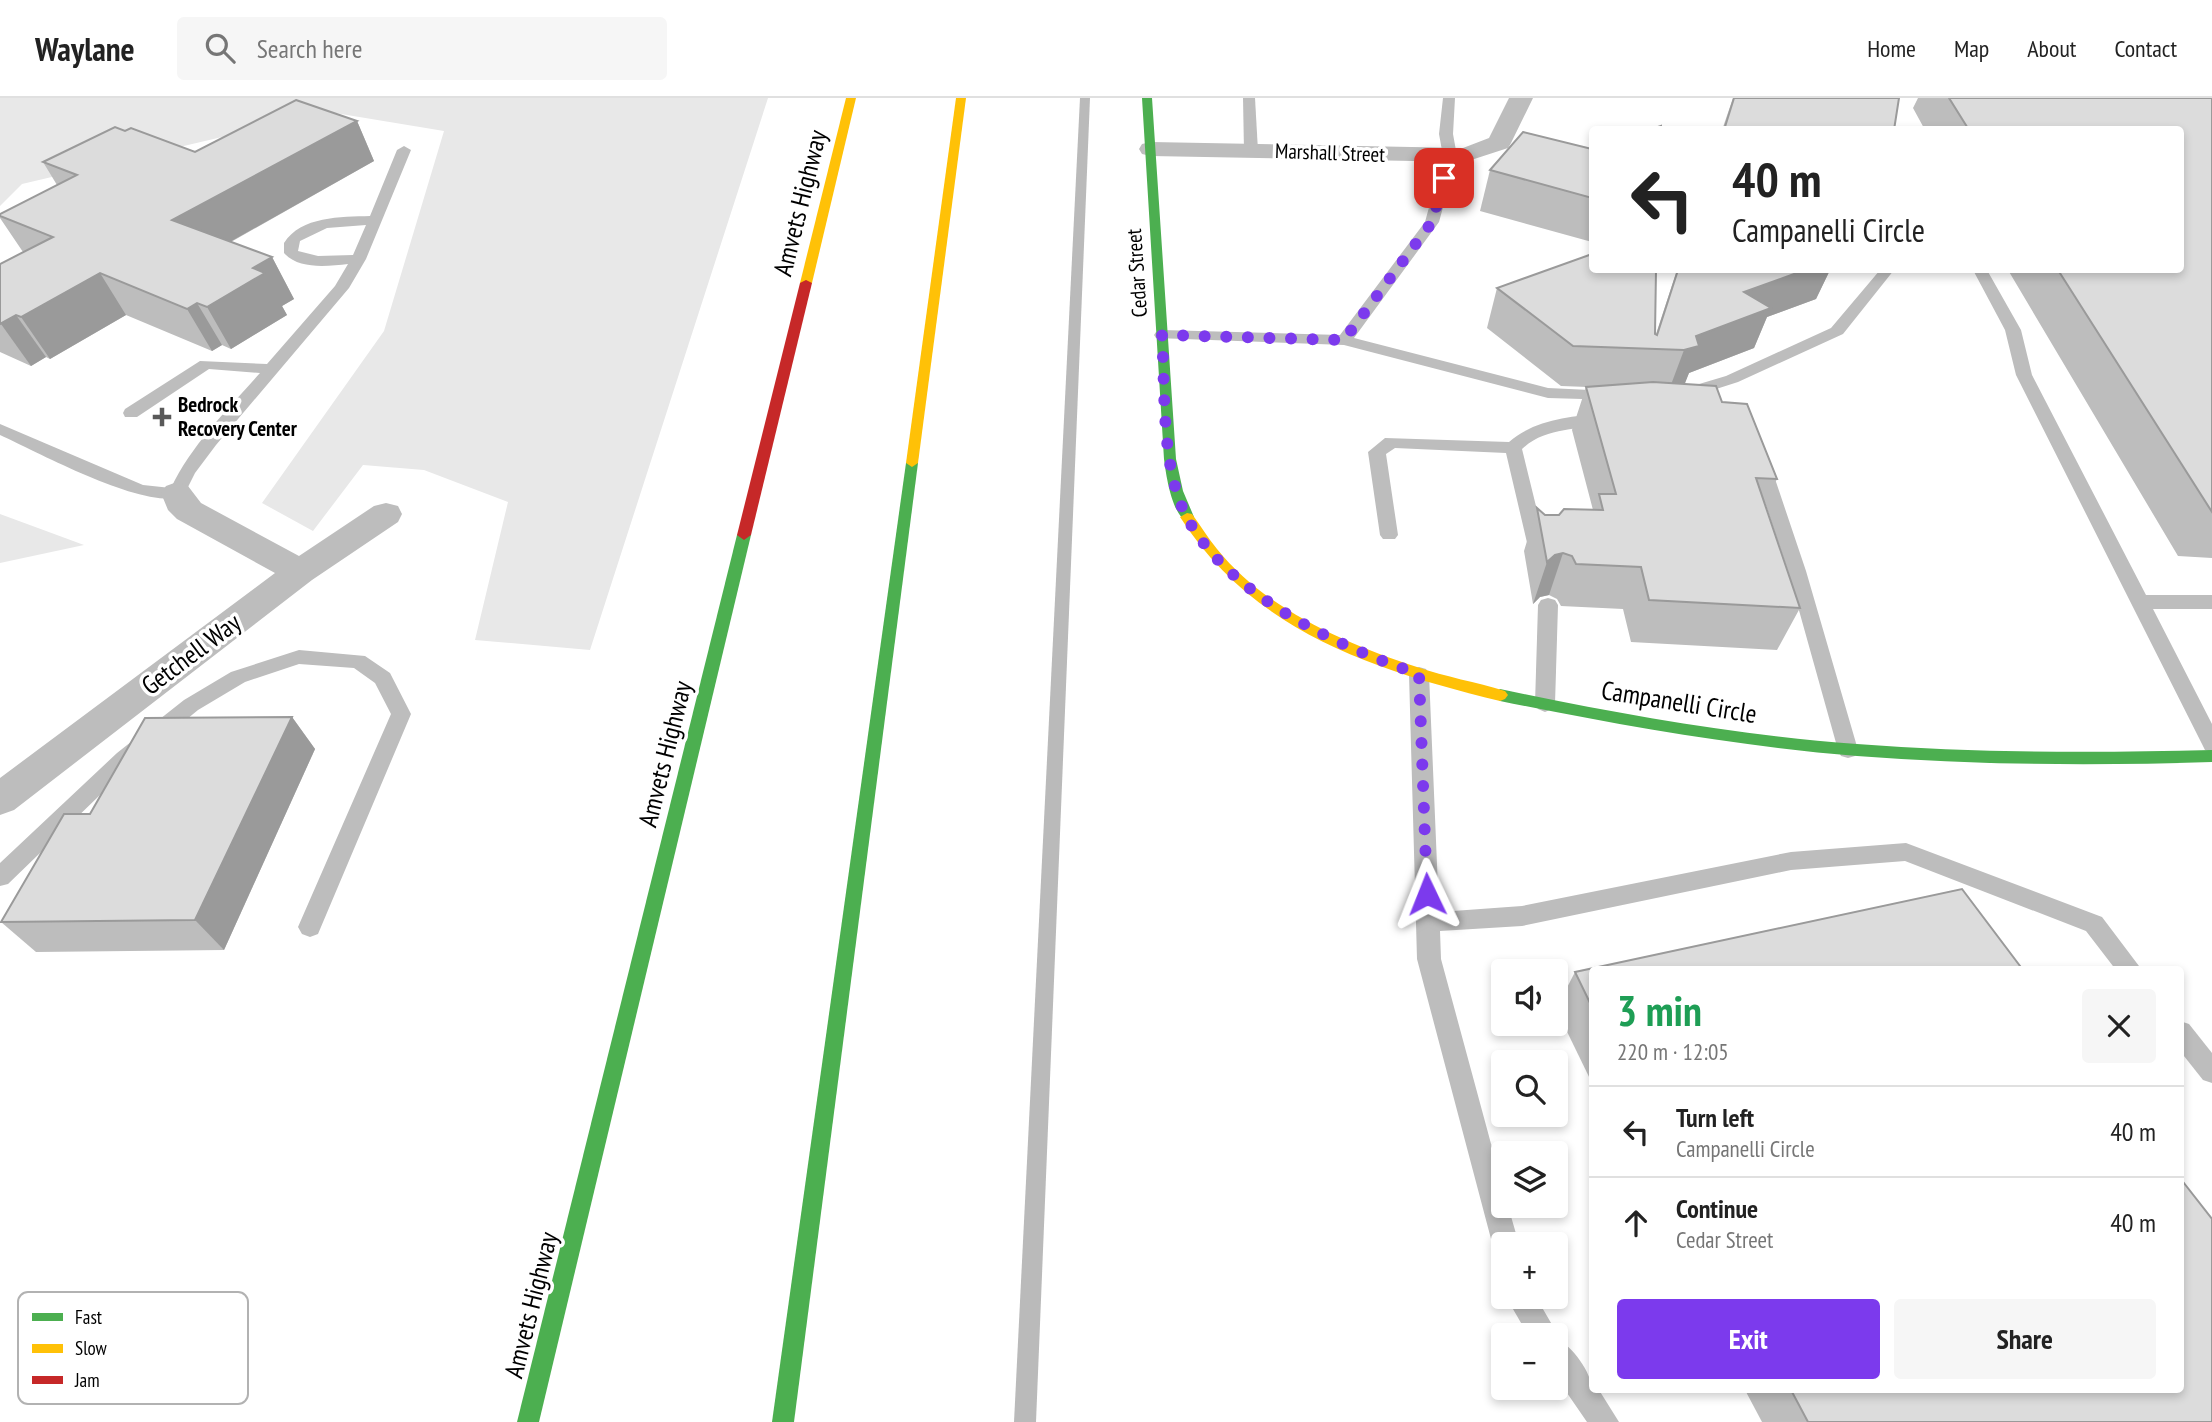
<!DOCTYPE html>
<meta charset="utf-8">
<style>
body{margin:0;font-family:"PT Sans Narrow",sans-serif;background:#f6f6f6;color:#222;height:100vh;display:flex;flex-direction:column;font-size:26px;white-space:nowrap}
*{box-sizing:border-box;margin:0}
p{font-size:23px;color:#767676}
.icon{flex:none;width:38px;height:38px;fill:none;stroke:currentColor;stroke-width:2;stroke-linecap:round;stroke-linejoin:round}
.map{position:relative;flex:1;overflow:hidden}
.panel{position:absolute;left:1589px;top:868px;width:595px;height:427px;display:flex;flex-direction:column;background:#fff;border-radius:7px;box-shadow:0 4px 10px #0003}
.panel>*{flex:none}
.guide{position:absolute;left:1589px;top:28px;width:595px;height:147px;border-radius:7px;box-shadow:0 4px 10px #0003;background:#fff;color:#222;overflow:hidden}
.fabs{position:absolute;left:1491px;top:861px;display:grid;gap:14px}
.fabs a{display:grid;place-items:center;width:77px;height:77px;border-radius:7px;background:#fff;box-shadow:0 4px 10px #0003;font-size:35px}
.pin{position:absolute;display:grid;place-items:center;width:60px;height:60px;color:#fff;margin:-30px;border-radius:14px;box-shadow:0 4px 10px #0006}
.me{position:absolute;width:77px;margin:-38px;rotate:358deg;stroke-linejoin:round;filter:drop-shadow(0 0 5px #0008)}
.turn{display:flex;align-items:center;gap:24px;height:147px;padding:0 28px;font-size:32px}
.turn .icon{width:91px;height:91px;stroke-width:2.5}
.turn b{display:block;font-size:49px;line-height:60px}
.round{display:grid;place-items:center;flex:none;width:74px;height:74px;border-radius:7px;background:#f6f6f6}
.overview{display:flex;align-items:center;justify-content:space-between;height:119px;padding:0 28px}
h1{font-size:42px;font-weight:700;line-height:52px;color:#1e9e55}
.cta{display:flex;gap:14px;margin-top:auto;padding:14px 28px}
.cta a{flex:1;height:80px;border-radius:7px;background:#7c3aed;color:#fff;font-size:28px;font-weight:700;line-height:80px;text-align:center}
.cta a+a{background:#f6f6f6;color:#222}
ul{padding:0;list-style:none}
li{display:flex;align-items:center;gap:21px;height:91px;padding:0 28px;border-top:2px solid #e0e0e0}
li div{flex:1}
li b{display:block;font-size:26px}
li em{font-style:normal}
header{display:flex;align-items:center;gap:42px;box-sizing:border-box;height:98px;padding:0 35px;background:#fff;border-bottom:2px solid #e0e0e0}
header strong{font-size:33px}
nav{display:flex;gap:38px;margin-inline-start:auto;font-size:24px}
.search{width:490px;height:63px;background:#f6f6f6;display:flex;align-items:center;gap:18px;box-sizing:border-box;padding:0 24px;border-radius:7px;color:#767676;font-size:26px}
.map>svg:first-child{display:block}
</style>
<header>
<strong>Waylane</strong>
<div class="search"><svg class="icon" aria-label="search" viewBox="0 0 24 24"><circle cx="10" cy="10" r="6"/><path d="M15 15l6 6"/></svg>Search here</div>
<nav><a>Home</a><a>Map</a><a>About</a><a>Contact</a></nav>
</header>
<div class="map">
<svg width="2212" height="1324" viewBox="0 0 2212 1324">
<rect width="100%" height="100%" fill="#fff"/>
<g fill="#e8e8e8">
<polygon points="0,0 768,0 590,552 475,542 508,404 424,372 363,367 313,433 262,405 384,233 444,33 329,14 22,86 0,108"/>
<polygon points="0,416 84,447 0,465"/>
</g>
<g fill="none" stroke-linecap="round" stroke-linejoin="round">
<polygon fill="#bababa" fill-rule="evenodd" points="1080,0 1090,0 1036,1324 1014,1324"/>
<g fill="#bdbdbd" fill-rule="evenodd">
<polygon points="1243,0 1255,0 1258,53 1251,57 1244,53"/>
<polygon points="1443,0 1455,0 1453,36 1457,58 1439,124 1354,240 1548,290 1611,293 1619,298 1617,302 1548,300 1344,247 1156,240 1154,237 1156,234 1162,232 1340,237 1425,124 1443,58 1439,36"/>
<path d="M404,48l7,4 -45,109 -17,29 -133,157 -21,28 -12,24c-42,12 -141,-43 -183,-62v-11l143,61 28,3c21,-44 57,-79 89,-115l-51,-4 -72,48h-12l-2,-4 2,-4 75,-48 67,3 68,-78 13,-22c-20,2 -49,6 -64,-11v-10c17,-27 57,-26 86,-27l27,-66zM366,127l-13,30 -35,1 -20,-5 2,-10 27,-13z"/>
<polygon points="1880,172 1894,172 1843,236 1738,284 1685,301 1677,296 1679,292 1726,278 1831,230"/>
<polygon points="1973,172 1987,172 2021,232 2032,277 2146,497 2212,497 2212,511 2153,511 2212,626 2212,654 2205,652 2202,646 2016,277 2005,232"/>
<path d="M1602,316l8,5 -2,4c-31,8 -61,3 -86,26l25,102 -2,4h-14l-2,-4 -23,-98 -111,-5 -9,6 12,81 -3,4h-12l-3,-4 -12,-83 17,-14 124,4c25,-22 61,-26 93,-28z"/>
<polygon points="1762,363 1771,369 1806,473 1858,652 1855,658 1848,660 1841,658 1838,652 1788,473 1753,369"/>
<polygon points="1548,500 1555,502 1558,507 1555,606 1552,611 1545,614 1538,611 1535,606 1538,507 1541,502"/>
<polygon points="299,552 365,558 390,575 411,616 318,836 310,839 302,836 298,829 391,616 375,585 354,570 299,566 245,584 198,612 131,667 8,786 0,788 0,765 117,655 184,602 231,574"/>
<polygon points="1419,569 1426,571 1429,576 1439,814 1522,808 1791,754 1906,745 2102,819 2142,872 2116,872 2086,833 1905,763 1791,772 1522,828 1440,833 1441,861 1503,1090 1503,1108 1508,1108 1519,1146 1503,1146 1503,1159 1495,1156 1417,861 1409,576 1412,571"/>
<polygon points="2180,923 2189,926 2212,955 2212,985 2203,982 2180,953"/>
<path d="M1506,1199h30l22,38 -2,4c16,6 36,34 36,51h7l20,32h-32l-31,-45v-42h-28z"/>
</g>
<g fill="#bdbdbd" fill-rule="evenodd">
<polygon points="1509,0 1533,0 1511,45 1508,50 1465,64 1151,58 1142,56 1139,51 1142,46 1151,44 1463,50 1489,40"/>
<polygon points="177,384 188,388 201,405 299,458 374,408 386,405 398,408 402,416 398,424 312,482 14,712 0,717 0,680 275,475 177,421 168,412 161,395 166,388"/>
</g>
<g fill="#4caf50" fill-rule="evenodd">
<path d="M1142,0h10l24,361 7,32 11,26 -7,4c-15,-6 -21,-46 -23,-62z"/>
<polygon points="912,361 918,365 794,1324 772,1324 906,365"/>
<polygon points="744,432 751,437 539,1324 517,1324 737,437"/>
<path d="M1500,591c118,25 236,46 357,55 118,9 236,9 355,6v12c-119,4 -237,3 -355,-6 -121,-10 -239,-31 -357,-55l-8,-6z"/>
</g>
<g fill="#ffc107" fill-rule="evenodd">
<polygon points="846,0 856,0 812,185 806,188 800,185"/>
<polygon points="956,0 966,0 918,365 912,369 906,365"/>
<path d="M1187,415l5,1c8,11 16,24 25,35 48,60 129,95 200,118 29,10 59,15 88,24l3,4 -3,4 -5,2c-126,-31 -246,-69 -320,-184z"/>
</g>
<polygon fill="#c62828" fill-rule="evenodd" points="806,182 812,185 751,437 744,442 737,437 800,185"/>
</g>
<g fill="#bdbdbd">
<polygon points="1733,0 1899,0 1894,32 1722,32"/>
<polygon points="1918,0 2212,0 2212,460 2178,458 2008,172 2180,172 2180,32 1925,32 1913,10"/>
<polygon points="357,23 374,63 231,144 272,159 294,201 282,208 287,217 231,251 222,247 212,253 126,217 50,261 46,259 31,268 0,254 0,166 23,154 0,120 0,116 57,87 43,64 125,33 195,54"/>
<polygon points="1592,51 1592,144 1480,113 1490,72"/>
<polygon points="1677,172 1830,172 1816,201 1767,219 1754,250 1689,275 1684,286 1722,304 1777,381 1765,406 1800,510 1777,552 1631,544 1623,511 1561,508 1557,501 1549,497 1540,499 1533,506 1524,453 1537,410 1545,417 1559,417 1593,412 1572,332 1586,289 1588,289 1561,288 1487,230 1497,190 1656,236"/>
<polygon points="292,619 315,651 224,852 36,854 1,824 90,716"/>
<polygon points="1592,872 1592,985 1556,911 1575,874"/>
<polygon points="1745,1292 2180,1292 2212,1324 1762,1324"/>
</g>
<g fill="#9a9a9a">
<polygon points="357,23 374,63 196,163 172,122"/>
<polygon points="272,159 294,201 282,208 287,217 231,251 207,209 253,170"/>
<polygon points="1805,172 1830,172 1816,201 1767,219 1754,250 1689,275 1684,288 1669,292 1684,252 1696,238 1744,194"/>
<polygon points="100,175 126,217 50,261 21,219"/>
<polygon points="197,205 222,247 212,253 187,211"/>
<polygon points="16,217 46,259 31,268 1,226"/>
<polygon points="1563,455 1549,497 1540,499 1533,506 1547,464 1555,457"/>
<polygon points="292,619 315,651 224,852 195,822"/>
</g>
<g fill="#dcdcdc" stroke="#9a9a9a" stroke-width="2">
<polygon points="1734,0 1899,0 1894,32 1724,32"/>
<polygon points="1949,0 2212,0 2212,414 2058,172 2180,172 2180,32 1969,32"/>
<polygon points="296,2 357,23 172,122 272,159 253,170 265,175 207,209 197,205 187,211 100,175 21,219 16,217 0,226 0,166 53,139 0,118 0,116 77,77 43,64 115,29 125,33 131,30 195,54"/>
<polygon points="1661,28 1661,32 1649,32"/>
<polygon points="1523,34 1592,51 1592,100 1490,72"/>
<polygon points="1592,156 1592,172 1656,172 1655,236 1657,237 1678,172 1805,172 1744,194 1771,210 1696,238 1699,248 1684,252 1573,248 1497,190"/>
<polygon points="1653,284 1716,288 1722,304 1747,306 1777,381 1756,380 1800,510 1649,502 1641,469 1576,466 1572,458 1563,455 1555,457 1547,464 1537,410 1545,417 1559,417 1564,411 1603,412 1599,396 1616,396 1586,289"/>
<polygon points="292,619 195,822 1,824 64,716 90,716 145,620"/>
<polygon points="1962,791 2023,872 1592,872 1592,909 1575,874"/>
<polygon points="2180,1080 2212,1121 2212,1324 1808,1324 1791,1292 2180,1292"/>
</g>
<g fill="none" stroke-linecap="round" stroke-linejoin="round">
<path stroke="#7c3aed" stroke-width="12" stroke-dasharray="0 21.6" d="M1427,796l-8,-220c-85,-28 -217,-90 -243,-184 -14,-49 -11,-105 -14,-155l182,5 88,-118 12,-44"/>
</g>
<path fill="#595959" stroke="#fff" stroke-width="2.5" d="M158.5 308.5h7v7h7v7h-7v7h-7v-7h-7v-7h7z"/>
<g text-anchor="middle" stroke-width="7" stroke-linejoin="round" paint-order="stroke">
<g font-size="21" fill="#000" stroke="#fff">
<text transform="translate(1330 55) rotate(2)" y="7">Marshall Street</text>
<text transform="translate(1137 175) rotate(-94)" y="7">Cedar Street</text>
</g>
<g font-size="21" font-weight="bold" fill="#000" stroke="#fff" text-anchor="start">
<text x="178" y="314">Bedrock<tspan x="178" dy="24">Recovery Center</tspan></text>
</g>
<g font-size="26" fill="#000" stroke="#fff">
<text transform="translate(800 105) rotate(-76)" y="9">Amvets Highway</text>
<text transform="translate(191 556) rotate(-37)" y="9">Getchell Way</text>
<text transform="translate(1679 604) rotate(9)" y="9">Campanelli Circle</text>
<text transform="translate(665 656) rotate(-76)" y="9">Amvets Highway</text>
<text transform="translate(531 1207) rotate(-76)" y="9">Amvets Highway</text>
</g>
</g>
<rect x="18" y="1194" width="230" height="112" rx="10" fill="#fff" stroke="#b2b2b2" stroke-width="2"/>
<rect x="32" y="1215" width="31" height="8" fill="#4caf50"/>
<rect x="32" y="1246" width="31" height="9" fill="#ffc107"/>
<rect x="32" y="1278" width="31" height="8" fill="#c62828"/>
<g font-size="19" fill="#000">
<text x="75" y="1226">Fast</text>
<text x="75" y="1257">Slow</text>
<text x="75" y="1289">Jam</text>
</g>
</svg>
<div class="fabs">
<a><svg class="icon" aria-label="sound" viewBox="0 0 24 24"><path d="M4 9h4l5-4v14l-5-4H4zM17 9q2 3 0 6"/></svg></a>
<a><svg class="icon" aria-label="search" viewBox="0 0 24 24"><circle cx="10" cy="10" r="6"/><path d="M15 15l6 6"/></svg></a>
<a><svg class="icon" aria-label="layers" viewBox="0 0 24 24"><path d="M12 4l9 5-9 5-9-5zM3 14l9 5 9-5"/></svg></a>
<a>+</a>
<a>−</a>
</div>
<div class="pin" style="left:1444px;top:80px;background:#d93025"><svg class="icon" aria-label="arrive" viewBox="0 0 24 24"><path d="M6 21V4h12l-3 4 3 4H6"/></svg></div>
<svg class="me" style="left:1427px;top:796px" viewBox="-20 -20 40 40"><path d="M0-17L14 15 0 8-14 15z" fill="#7c3aed" stroke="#fff" stroke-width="4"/></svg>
<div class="guide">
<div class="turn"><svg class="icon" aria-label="left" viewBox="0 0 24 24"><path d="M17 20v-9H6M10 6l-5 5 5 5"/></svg><div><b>40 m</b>Campanelli Circle</div></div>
</div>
<section class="panel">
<div class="overview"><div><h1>3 min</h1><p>220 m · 12:05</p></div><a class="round"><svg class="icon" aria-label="close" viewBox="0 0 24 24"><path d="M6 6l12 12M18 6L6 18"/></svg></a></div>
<ul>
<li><svg class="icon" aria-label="left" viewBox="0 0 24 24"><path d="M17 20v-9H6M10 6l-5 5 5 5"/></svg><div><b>Turn left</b><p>Campanelli Circle</p></div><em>40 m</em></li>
<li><svg class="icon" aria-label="ahead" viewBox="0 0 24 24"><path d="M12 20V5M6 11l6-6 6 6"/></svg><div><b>Continue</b><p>Cedar Street</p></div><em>40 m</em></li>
</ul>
<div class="cta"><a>Exit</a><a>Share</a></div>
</section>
</div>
